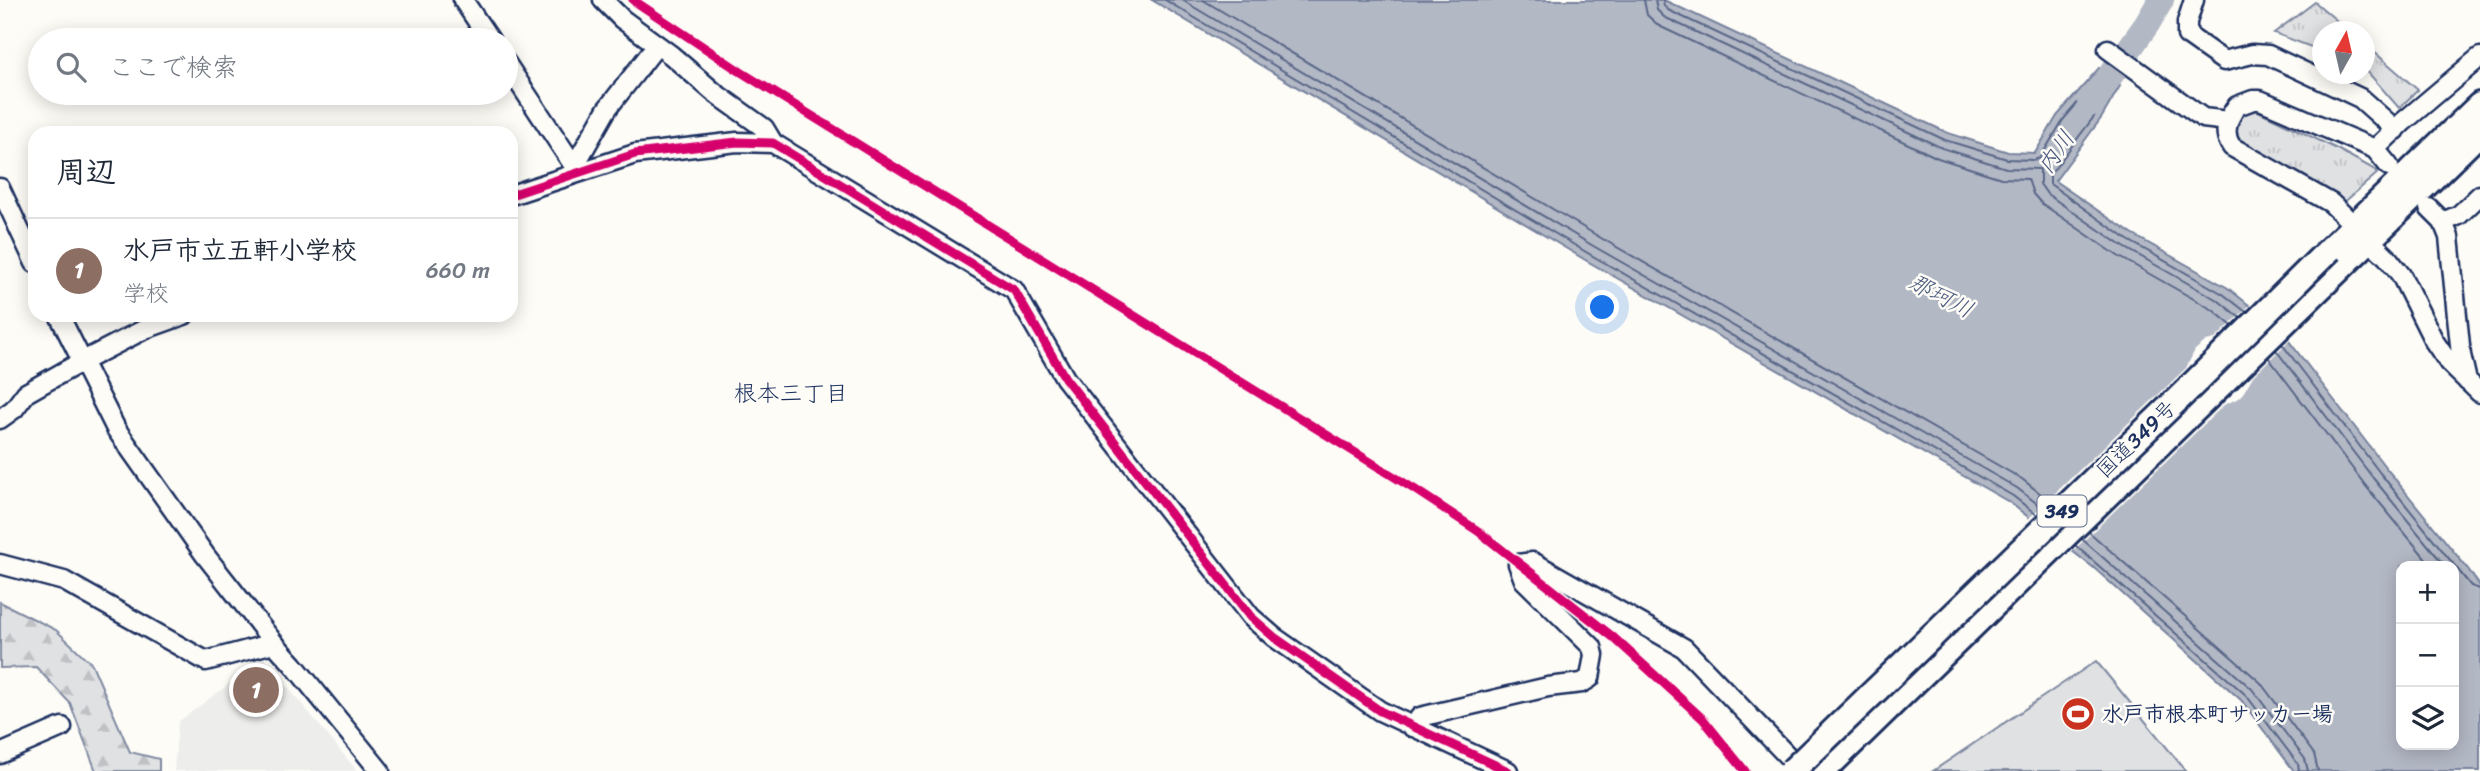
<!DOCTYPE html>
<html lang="ja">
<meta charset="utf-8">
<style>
body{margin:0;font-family:Sriracha,"Klee One",sans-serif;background:#f6f6f7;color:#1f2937}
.controls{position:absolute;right:21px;bottom:21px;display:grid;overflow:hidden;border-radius:14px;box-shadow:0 4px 18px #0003}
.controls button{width:63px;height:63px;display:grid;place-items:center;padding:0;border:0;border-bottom:2px solid #e0e1e3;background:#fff;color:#1f2937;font:35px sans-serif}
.compass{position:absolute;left:2312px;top:21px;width:63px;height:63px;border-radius:50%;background:#fff;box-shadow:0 4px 18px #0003;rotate:8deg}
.you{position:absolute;left:1603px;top:308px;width:24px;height:24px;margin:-18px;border:5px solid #fff;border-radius:50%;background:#1a73e8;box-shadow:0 0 0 10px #1a73e833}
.badge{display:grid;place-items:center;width:46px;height:46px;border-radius:50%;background:#c8321e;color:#fff;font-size:23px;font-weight:700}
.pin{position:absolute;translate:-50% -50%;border:4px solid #fff;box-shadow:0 2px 7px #0006}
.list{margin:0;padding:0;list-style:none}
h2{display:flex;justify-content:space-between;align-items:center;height:91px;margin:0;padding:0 28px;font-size:30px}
h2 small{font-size:23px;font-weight:400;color:#747a83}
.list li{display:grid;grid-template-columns:46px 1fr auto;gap:21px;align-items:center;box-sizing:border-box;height:105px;padding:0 28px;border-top:2px solid #e0e1e3}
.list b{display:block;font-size:26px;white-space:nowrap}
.list p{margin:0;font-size:23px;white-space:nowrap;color:#747a83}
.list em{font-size:23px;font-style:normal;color:#747a83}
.icon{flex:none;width:38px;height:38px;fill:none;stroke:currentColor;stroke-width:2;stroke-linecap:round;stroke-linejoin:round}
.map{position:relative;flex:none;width:2480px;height:771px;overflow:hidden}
.search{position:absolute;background:#fff;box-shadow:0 4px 18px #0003;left:28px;top:28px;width:490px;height:77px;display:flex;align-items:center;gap:18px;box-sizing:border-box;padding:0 24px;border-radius:38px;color:#747a83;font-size:26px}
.panel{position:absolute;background:#fff;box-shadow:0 4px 18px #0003;left:28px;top:126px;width:490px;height:196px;border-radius:21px}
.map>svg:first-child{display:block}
.built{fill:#edeeec}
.grass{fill:url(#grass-tufts);stroke:#7e88a0;stroke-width:2}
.forest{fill:url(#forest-firs);stroke:#7e88a0;stroke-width:2}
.park{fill:#e0e1e3;stroke:#7e88a0;stroke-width:2}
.water{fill:#b3b8c5;stroke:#76819c;stroke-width:2;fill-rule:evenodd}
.pier{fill:#fdfcf7}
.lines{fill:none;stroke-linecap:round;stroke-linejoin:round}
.shore{stroke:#586687;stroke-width:2}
.river{stroke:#b3b8c5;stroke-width:26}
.minor-casing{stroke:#1b2f5e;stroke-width:23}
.highway-casing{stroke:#1b2f5e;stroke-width:30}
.minor{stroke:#fdfcf7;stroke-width:18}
.highway{stroke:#fdfcf7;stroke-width:24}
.highway-bridge-casing{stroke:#1b2f5e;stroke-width:30;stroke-linecap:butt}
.highway-bridge{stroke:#fdfcf7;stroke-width:24}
.cycleway-casing{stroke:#fdfcf7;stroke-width:13}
.cycleway{stroke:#d6006c;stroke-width:9}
.labels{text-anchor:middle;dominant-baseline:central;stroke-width:5;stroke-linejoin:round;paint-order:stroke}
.shield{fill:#fdfcf7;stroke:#5f6c8c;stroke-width:2}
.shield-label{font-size:19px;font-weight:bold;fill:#1b2f5e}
.street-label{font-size:21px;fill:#1b2f5e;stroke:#fdfcf7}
.poi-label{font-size:21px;font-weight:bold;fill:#1b2f5e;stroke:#fdfcf7;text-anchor:start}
.water-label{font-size:23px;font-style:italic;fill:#49587d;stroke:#fdfcf7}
.neighbourhood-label{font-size:23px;fill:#1b2f5e;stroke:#fdfcf7}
</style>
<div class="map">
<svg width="2480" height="771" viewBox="0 0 2480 771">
<defs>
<pattern id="grass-tufts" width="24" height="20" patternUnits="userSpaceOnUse" patternTransform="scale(1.75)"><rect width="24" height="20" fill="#e0e1e3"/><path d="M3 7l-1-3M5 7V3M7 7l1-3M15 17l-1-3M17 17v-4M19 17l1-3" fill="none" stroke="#c0c1c5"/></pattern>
<pattern id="forest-firs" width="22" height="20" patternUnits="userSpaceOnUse" patternTransform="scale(1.75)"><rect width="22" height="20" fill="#e0e1e3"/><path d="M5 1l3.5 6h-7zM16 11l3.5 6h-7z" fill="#c0c1c5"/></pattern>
</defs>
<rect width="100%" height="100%" fill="#fdfcf7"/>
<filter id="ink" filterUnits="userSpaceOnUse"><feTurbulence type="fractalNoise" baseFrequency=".0143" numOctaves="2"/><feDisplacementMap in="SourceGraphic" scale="14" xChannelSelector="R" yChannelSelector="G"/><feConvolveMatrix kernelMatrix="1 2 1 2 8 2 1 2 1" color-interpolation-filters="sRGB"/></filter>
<g filter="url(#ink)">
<!-- built -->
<path class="built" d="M264,658L357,771H174L178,722Z"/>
<!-- grass -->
<path class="grass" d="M2315,2L2349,31L2322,32V51L2274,33Z
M2365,44L2418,90L2399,108L2365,69Z
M2254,109L2337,149L2379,172L2342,204L2244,150L2235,137L2236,124L2241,111Z"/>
<!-- forest -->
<path class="forest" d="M0,602L56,630L92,664L130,752L159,759V771H96L70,703L36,667L0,668Z"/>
<!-- park -->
<path class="park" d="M2096,661L2186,771H1933Z"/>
<!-- water -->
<path class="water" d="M1152,0H1664L1948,133L2008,152L2035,153L2057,116L2099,68L2120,86L2102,117L2055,181L2132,234L2228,288L2282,332L2386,468L2468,569L2480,586V771H2294L2241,700L2094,568L2009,502L1587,261ZM2401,566H2454V745H2401Z"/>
<!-- pier -->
<path class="pier" d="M2252,303L2284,329L2291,339L2253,376L2241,397L2224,405L2070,554L2027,520L2186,368L2195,350L2206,341L2215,339Z"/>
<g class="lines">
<!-- shore -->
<path class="shore" d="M1165,0L1591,255L2013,496L2037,515
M1182,0L1595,247L2017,488L2044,509
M1203,0L1601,238L2022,479L2051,502
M1644,0L1647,15L1659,26L1938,158L2001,178L2028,179L2033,194L2041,203L2118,256L2213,310L2232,326
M1655,0L1657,10L1664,17L1942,148L2006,168L2040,169V184L2047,194L2124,247L2219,301L2240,318
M1663,0L1664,6L1668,10L1945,140L2007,159L2034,160L2040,158L2063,120L2097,80L2102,79L2110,86V90L2096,114L2050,175V184L2128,240L2223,294L2246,312
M2282,344L2380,473L2471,586L2480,589
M2276,350L2373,478L2445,566
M2268,357L2365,485L2432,566
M2089,532L2260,682L2314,754L2318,771
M2082,539L2252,689L2305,759L2308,771
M2075,545L2246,695L2298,764L2299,771"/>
<!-- river -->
<path class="river" d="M2090,104L2147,24L2161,0"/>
<!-- minor casing -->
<g class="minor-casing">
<path id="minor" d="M463,0L490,40
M603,0L622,19L671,55L715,93L764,128L773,143
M2194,0L2187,22V35L2224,61L2252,54L2268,55L2360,98L2396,130
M2108,49L2203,118L2228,121
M506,63L578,172
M2375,149L2403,122L2480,57
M575,165L607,109L657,45
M2389,166L2375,149L2260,100H2253L2237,106C2227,119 2222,134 2232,147L2331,203L2387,257L2401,275L2434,341L2449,363L2480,393
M0,188L35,263
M511,195L635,154L737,142L773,143L1014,290L1065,378L1251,617L1274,637L1380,711L1508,771
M2429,208L2443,222L2449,237L2461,355L2467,381
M2443,222L2459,215L2480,195
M59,315L116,429L205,555L274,643L293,664L380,771
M0,419L14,409L26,393L81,362L145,329L184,315
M0,564L64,581L206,661L274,643
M1412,727L1420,717L1548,687L1582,683L1590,678L1594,655L1592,647L1524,580L1518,564L1533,562L1684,648L1802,771
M0,754L62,727"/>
</g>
<!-- highway casing -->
<g class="highway-casing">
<path id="highway" d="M2330,249L2480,105
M1823,771L2480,132"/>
</g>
<!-- minor -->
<use href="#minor" class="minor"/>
<!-- highway -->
<use href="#highway" class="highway"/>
<!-- highway-bridge casing -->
<g class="highway-bridge-casing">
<path id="highway-bridge" d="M1792,771L2180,397L2330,249"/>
</g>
<!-- highway-bridge -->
<use href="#highway-bridge" class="highway-bridge"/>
<!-- cycleway casing -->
<g class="cycleway-casing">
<path id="cycleway" d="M633,0L741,72L1414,489L1478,531L1613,637L1703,719L1745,771
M511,195L635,154L737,142L773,143L1014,290L1065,378L1251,617L1274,637L1380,711L1508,771"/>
</g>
<!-- cycleway -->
<use href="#cycleway" class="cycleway"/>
</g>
</g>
<!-- icons -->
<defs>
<g id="stadium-disc" transform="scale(1.75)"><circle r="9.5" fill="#c8321e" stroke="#fdfcf7"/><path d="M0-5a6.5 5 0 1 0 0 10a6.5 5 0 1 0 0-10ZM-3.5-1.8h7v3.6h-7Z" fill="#fff"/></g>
</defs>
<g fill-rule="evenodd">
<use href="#stadium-disc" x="2078" y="714"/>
</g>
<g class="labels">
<!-- shield labels -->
<rect class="shield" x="2037.5" y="495.5" width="49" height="31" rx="5"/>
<g class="shield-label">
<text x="2062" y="511">349</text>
</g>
<!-- street labels -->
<g class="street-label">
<text transform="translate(2136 439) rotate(-44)">国道349号</text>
</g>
<!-- poi labels -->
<g class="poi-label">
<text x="2102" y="714">水戸市根本町サッカー場</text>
</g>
<!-- water labels -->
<g class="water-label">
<text transform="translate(2056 152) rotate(-55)">内川</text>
<text transform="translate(1941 296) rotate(27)">那珂川</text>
</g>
<!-- neighbourhood labels -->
<g class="neighbourhood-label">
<text x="791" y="393">根本三丁目</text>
</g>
</g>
</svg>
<div class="controls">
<button>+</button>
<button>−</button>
<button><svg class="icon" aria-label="layers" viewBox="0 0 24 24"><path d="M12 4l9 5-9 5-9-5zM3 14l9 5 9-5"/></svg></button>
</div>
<svg class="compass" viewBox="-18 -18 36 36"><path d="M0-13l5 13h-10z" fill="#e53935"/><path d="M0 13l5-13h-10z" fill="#747a83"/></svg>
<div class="you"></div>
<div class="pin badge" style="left:256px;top:690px;background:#8d6e63">1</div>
<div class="search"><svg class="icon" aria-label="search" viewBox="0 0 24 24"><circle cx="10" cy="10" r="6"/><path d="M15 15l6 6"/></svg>ここで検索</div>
<section class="panel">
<h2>周辺<small></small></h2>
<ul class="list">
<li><span class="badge" style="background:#8d6e63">1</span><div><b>水戸市立五軒小学校</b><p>学校</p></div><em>660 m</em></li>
</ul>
</section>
</div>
